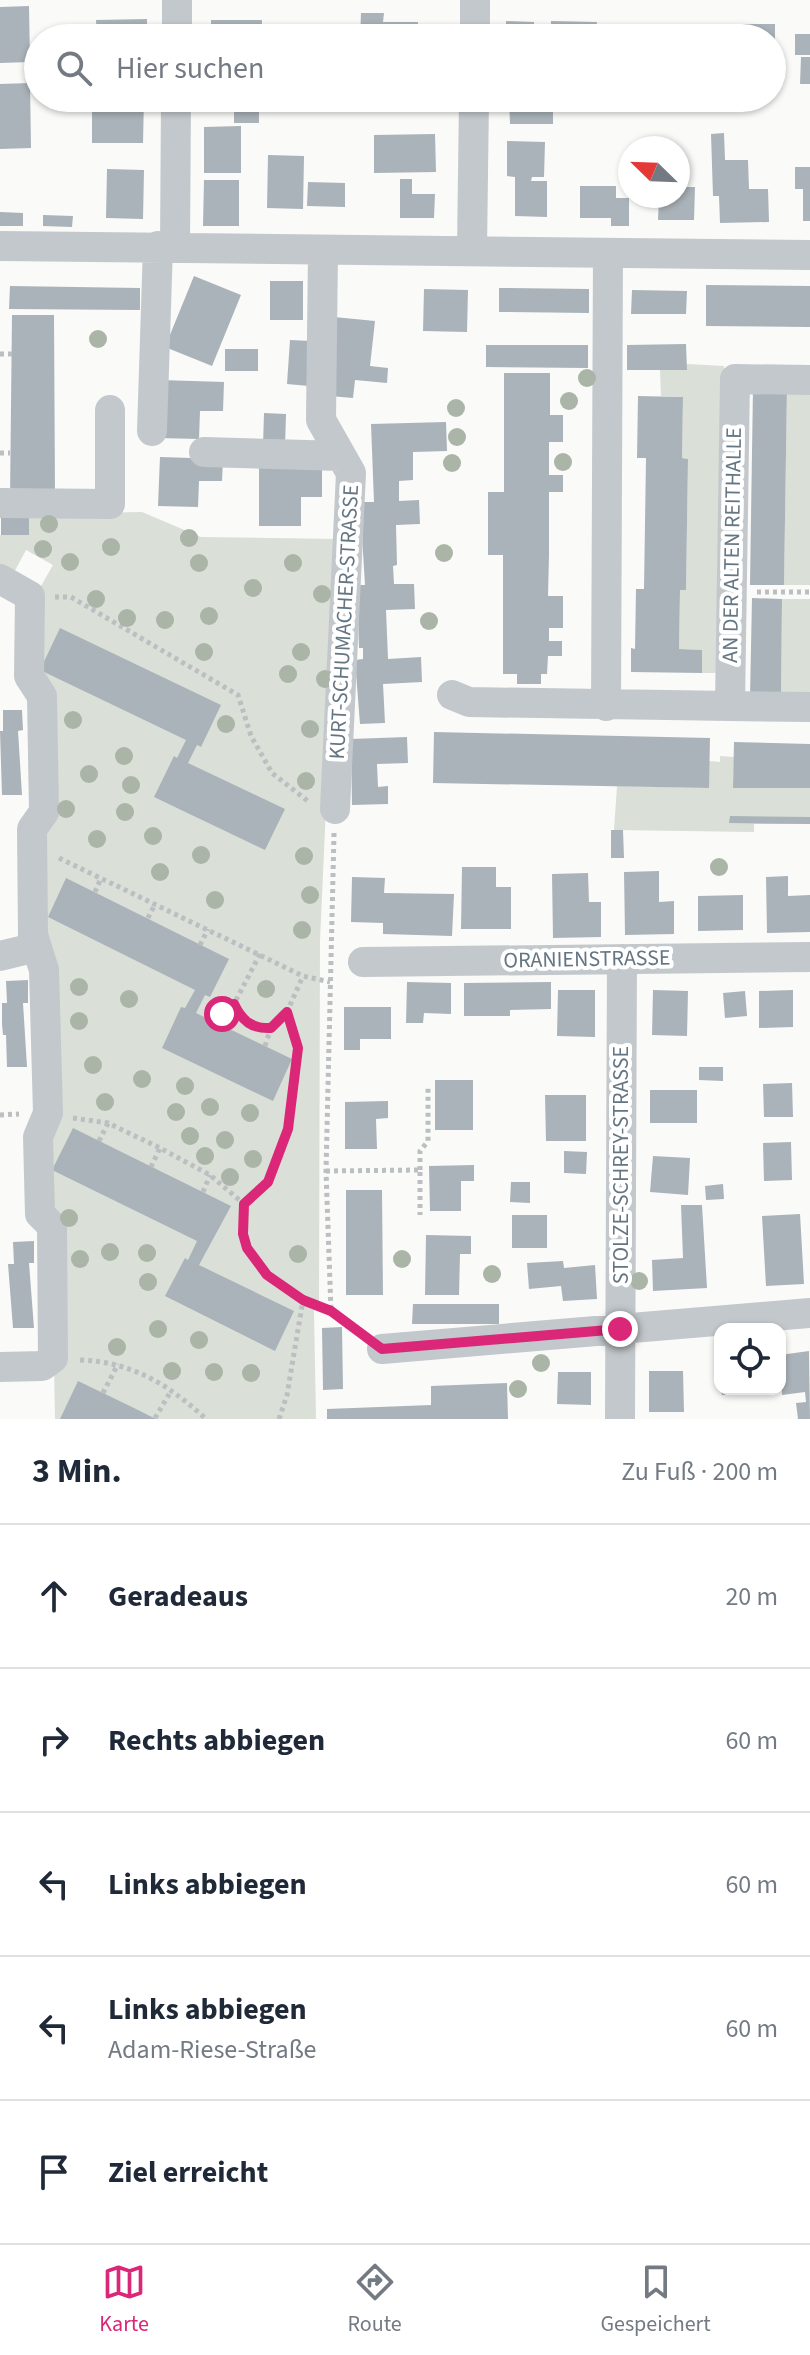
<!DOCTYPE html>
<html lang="de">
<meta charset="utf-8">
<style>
body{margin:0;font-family:"Source Sans 3",sans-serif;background:#f6f6f7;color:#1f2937}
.controls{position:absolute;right:24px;bottom:24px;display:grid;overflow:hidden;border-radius:16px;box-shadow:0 2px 6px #0004}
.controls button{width:72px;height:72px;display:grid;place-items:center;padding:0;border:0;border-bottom:2px solid #e0e1e3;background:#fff;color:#1f2937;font:40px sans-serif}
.compass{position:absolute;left:618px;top:136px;width:72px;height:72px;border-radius:50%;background:#fff;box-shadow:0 2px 6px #0004;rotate:293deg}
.stop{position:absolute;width:24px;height:24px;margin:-18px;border:6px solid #db2777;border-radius:50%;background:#fff}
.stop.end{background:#db2777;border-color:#fff;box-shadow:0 2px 8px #0008}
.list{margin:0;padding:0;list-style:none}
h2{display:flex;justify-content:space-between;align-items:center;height:104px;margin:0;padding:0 32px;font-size:34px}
h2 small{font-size:26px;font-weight:400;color:#747a83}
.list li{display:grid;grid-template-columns:52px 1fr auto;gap:24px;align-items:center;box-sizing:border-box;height:144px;padding:0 32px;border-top:2px solid #e0e1e3}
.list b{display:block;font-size:30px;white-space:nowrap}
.list p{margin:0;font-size:26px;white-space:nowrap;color:#747a83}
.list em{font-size:26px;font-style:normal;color:#747a83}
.icon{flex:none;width:44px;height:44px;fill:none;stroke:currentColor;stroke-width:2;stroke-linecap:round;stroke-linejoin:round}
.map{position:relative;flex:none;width:810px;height:1419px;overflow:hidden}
.search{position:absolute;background:#fff;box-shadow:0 2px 6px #0004;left:24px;right:24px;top:24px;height:88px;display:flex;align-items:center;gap:20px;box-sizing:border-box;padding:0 28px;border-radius:44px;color:#747a83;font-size:30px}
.sheet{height:824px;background:#fff}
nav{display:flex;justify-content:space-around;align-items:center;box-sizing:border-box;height:112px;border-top:2px solid #e0e1e3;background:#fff;font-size:22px;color:#747a83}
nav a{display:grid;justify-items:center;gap:4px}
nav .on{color:#db2777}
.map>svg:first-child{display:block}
.green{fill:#dadfd7}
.building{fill:#aab3b9}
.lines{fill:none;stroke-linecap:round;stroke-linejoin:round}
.path{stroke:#bbbfc2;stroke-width:5;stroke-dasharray:4 4;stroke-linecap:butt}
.minor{stroke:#c3c8cc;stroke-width:30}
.tree{fill:#aab4a7}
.route{stroke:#db2777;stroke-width:10}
.labels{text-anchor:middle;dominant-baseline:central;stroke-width:8;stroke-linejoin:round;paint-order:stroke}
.street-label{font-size:22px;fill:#657683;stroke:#fff}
</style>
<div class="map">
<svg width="810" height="1419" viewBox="0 0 810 1419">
<rect width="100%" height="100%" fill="#fafaf8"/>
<!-- green -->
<path class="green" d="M687,364L724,366L722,673H702V650L679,649L680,590L686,589L688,459L682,458L683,397L661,396L660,370Z
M787,388H810V585H784Z
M142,512L201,537L338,539L320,941L319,1303L314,1311L316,1419H55L47,956L37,675V593L53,565L26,550L11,578L0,571V535H29V514Z
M782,599H810V698L781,697Z
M720,756L734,757L733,787L810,788V824H754V832L614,830L617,786L708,788L709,761L720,762Z"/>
<!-- building -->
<path class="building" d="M29,6L30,62L0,63V7Z
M361,13H384L383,22H418V38H360Z
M147,19V38H97L96,20Z
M211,20H262V38H211Z
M506,21L534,22V38H506Z
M551,21L597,22L596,38H551Z
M711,24H775V59H772V38H711Z
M615,26H645V38H615Z
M795,34H810V55H795Z
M801,57H810V84H800Z
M30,83L31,148L0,149V84Z
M92,98H144L143,143H92Z
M207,98H243V108L207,107Z
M399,98H436V112H399Z
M509,98H553V124H510Z
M234,110H259V123H234Z
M241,126V173H204V127Z
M724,133L725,160H748L749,189H768L769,222L720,223L719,196H713L711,134Z
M435,134L436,172L374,173V135Z
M507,141L545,142L544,177H532L531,181H547V217L515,216V177L507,176Z
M268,155L304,156L303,209L267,208Z
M795,167H810V221H803V189H795Z
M107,169L144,170L143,219L106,218Z
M400,179H412V194H435L434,218H400Z
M204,180H239V226H203Z
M308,182L345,183V207L307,206Z
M580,186H616V198H629V226H611V218H580Z
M678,187H695L694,220H658L659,196H678Z
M0,212L23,213V226H0Z
M43,215L73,216L72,227L43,226Z
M194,276L241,295L212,366L165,347Z
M270,281H303V320H270Z
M706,285L810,286V327L706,326Z
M10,286L140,288V310L9,309Z
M499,288L589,289V313L499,312Z
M424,289L468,290L467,332L423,331Z
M632,290L687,291L686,314H631Z
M12,315H54L55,497L10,498Z
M334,317L375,321L370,366L388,368L387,383L355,380L353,398L330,396Z
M290,340L312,341L309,386L287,384Z
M686,344L687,370H627V345Z
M486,345H588V368L486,367Z
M225,349H258V371H225Z
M504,373H550V415H563V442H549V475H563V492H549V555L548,596H563V628H549V641H562V656H548L547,674H541V684H517V674H503V555H488V492H504Z
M160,380L224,382L223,411H200L199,439L158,438Z
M753,387L787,388L784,585H750Z
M638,396L683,397L682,458L688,459L686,590H680L679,649L702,650V673L631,672V648L635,649L636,589H644L646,458H637Z
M264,413L286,414L285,447L263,446Z
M446,422L447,451L413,452V480L399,481V501L419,500L420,524L396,525L397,565L393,566L394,584H414L415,609L386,610L388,659L421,657L422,682L383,684L385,723L360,724L355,660L363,659V648H359L357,585H365L360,502H374L371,424Z
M160,457L223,459L222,481H199L198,507L158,506Z
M259,463H322V497H301V526H259Z
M1,514H29V535H1Z
M752,598L782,599L781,697H750Z
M60,628L221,705L201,747L197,745L188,763L285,809L265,850L154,797L174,756L177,758L186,740L40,670Z
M3,710H22L23,730L18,731L22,795H2L0,731H3Z
M434,732L710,738L709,788L433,783Z
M407,737L408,763L377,764L378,787L388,786V804L352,805L351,739Z
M734,742L810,744V788H733Z
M730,816L810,817V824L729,823Z
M611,830H623L624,858H611Z
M462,867H496V887H511V929H461Z
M659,871V902L674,901V934L625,935L624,872Z
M588,873L589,902H601V937L553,938L552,874Z
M788,876V896L810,895V932L767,933L766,877Z
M352,877L385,878L384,893L454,894L452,936L383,934V923L351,922Z
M66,878L229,959L210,997L205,995L196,1013L292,1059L273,1101L162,1048L181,1007L185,1008L195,990L48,917Z
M743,895V930L698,931V896Z
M28,980V1003H23L27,1067H7L6,1035H3L2,1024V1003H7L6,981Z
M407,982L451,983V1014L424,1013L423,1023H406Z
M551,982V1009L510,1010V1016H464V983Z
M558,990H595V1037L557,1036Z
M653,990L688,991L687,1036L652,1035Z
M793,990V1027L759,1028V991Z
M745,991L747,1016L725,1018L723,993Z
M344,1007H391V1039H360V1050H344Z
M699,1067H723V1081L699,1080Z
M435,1080H473V1130H435Z
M792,1083L793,1117H764L763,1084Z
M650,1090H697V1123H650Z
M545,1095H586V1141H546Z
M388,1101V1118L376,1119L377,1149H345V1102Z
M73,1128L231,1206L199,1265L294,1311L275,1351L165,1296L185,1258L188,1260L197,1241L52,1170Z
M791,1142L792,1180L764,1181L763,1143Z
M564,1151L587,1152L586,1174L564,1173Z
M653,1156L690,1158L688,1195L650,1192Z
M474,1165V1181H461V1211H430L429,1166Z
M511,1182H530V1203L510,1202Z
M723,1184L724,1199L706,1200L705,1186Z
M346,1190H382L383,1295H346Z
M681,1205H702L707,1288L653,1291L652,1260L683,1258Z
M800,1214L804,1284L766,1286L762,1216Z
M512,1215H547V1248H512Z
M426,1235L471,1236V1254H460L459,1295H425Z
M34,1241V1263H29L34,1328H13L8,1264H14L13,1242Z
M563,1261L564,1268L595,1265L597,1299L563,1301L561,1286L529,1289L527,1263Z
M413,1304H499V1324H412Z
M342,1327L343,1389L323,1390L322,1328Z
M809,1351L810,1419H798L796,1403L806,1402L805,1392L782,1395L780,1355Z
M649,1371H683L684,1412H649Z
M558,1372H591V1405L557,1404Z
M78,1381L132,1407L156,1419H60Z
M507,1383L508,1419H327V1409L431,1405V1386Z
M721,1389H752V1392L722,1395Z"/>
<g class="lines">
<!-- path -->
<path class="path" d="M0,354H13
M0,453H10
M757,592H810
M55,597H71L238,695L251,736L272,773L309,802
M334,833L326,1171L331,1311L362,1334
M59,858L303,976L330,982
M95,892L101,878
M148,918L155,904
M200,945L208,929
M260,954L234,1004C242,1021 252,1029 271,1028L287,1012
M216,1023L234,1004
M265,1046L271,1028
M0,1115L19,1114
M73,1118L108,1123L160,1148L210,1175L244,1204C243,1214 242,1225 243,1235C251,1275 297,1300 331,1311
M99,1141L108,1123
M151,1167L160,1148
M420,1170V1151L428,1141V1085
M326,1171L420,1170V1215
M203,1192L210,1175
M244,1204L268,1182L288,1129L296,1085L298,1048L287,1012L303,976
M80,1360C132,1362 168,1384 206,1419
M103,1393L118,1364
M155,1418L171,1391
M279,1419L287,1395L303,1300"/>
<!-- minor -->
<path class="minor" d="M177,38V0
M475,38V0
M0,246L810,255
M175,246L176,98
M472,250L474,98
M323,251L321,420L351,473L335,809
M810,380L735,379L730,706L810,707
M152,431L158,246
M204,452L341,456
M0,503L110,504V410
M0,579L30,596L29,676L42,696L44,812L32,829L33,935L44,970L48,1113L38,1137L40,1214L52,1226L53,1358L42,1366L0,1367
M452,695L469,702L730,706
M606,706L608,254
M0,956L37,947
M363,962L810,957
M382,1349L810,1313
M620,1419L622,959"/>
</g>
<!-- trees -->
<g class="tree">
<circle cx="98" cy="339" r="9"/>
<circle cx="587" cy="378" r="9"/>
<circle cx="569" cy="401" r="9"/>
<circle cx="456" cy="408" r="9"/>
<circle cx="457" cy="437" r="9"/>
<circle cx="563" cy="462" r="9"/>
<circle cx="452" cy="463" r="9"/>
<circle cx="49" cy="524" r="9"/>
<circle cx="189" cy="538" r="9"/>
<circle cx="111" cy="547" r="9"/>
<circle cx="43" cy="549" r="9"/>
<circle cx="444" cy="553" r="9"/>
<circle cx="70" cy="562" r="9"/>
<circle cx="199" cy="563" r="9"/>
<circle cx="293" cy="563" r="9"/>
<circle cx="253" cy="588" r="9"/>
<circle cx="322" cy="594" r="9"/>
<circle cx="96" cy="599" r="9"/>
<circle cx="209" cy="616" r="9"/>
<circle cx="127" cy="618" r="9"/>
<circle cx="165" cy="620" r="9"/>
<circle cx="429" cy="621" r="9"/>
<circle cx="204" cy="652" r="9"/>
<circle cx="301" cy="652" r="9"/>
<circle cx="288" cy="674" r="9"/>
<circle cx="325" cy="679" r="9"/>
<circle cx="73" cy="720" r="9"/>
<circle cx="226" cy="724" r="9"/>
<circle cx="310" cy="729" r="9"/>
<circle cx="124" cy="756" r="9"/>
<circle cx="89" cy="774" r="9"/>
<circle cx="306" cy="781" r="9"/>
<circle cx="131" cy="785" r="9"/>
<circle cx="66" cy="809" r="9"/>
<circle cx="125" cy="812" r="9"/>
<circle cx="153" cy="836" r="9"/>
<circle cx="97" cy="839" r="9"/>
<circle cx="201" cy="855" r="9"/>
<circle cx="304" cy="856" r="9"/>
<circle cx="719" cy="867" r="9"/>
<circle cx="160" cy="872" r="9"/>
<circle cx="310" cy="895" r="9"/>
<circle cx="215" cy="900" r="9"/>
<circle cx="302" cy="930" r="9"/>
<circle cx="79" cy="987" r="9"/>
<circle cx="266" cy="989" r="9"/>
<circle cx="129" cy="999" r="9"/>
<circle cx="79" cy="1021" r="9"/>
<circle cx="93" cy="1065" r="9"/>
<circle cx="142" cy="1079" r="9"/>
<circle cx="185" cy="1086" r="9"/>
<circle cx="105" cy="1102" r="9"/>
<circle cx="210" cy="1107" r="9"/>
<circle cx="176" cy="1112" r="9"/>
<circle cx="250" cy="1113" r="9"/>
<circle cx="190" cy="1136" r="9"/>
<circle cx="225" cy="1140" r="9"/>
<circle cx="205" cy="1156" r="9"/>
<circle cx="253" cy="1159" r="9"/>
<circle cx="230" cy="1177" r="9"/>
<circle cx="69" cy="1218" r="9"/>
<circle cx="110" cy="1252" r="9"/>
<circle cx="147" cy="1253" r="9"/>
<circle cx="298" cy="1254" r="9"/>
<circle cx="80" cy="1259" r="9"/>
<circle cx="402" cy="1259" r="9"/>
<circle cx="492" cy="1274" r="9"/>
<circle cx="639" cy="1281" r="9"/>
<circle cx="148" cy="1282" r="9"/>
<circle cx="158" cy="1329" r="9"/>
<circle cx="199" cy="1340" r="9"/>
<circle cx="117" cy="1347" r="9"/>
<circle cx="541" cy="1363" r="9"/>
<circle cx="172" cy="1371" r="9"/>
<circle cx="214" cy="1372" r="9"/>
<circle cx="251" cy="1373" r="9"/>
<circle cx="518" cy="1389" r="9"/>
</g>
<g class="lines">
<!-- route -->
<path class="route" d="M222,1014L234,1004C242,1021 252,1029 271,1028L287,1012L298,1048L288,1129L268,1182L244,1204L243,1234L247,1248L267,1275L303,1300L331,1311L382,1349L620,1329"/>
</g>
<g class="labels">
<!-- street labels -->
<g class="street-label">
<text transform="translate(732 545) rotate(-89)">AN DER ALTEN REITHALLE</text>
<text transform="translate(344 622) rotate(-87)">KURT-SCHUMACHER-STRASSE</text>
<text transform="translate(587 959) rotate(-1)">ORANIENSTRASSE</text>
<text transform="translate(621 1165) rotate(-90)">STOLZE-SCHREY-STRASSE</text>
</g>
</g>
</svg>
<div class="controls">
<button><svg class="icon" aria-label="locate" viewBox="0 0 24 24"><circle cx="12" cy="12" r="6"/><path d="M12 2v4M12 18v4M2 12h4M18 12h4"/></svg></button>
</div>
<svg class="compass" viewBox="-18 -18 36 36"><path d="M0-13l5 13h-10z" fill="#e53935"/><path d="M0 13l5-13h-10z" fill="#747a83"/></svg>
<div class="stop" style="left:222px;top:1014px"></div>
<div class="stop end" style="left:620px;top:1329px"></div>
<div class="search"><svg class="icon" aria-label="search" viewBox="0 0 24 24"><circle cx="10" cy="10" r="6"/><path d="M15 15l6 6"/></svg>Hier suchen</div>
</div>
<section class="sheet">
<h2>3 Min.<small>Zu Fuß · 200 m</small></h2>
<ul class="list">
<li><svg class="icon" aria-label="ahead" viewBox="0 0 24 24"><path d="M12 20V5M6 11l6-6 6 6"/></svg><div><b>Geradeaus</b></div><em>20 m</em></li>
<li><svg class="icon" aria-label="right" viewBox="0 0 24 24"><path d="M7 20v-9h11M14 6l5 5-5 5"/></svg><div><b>Rechts abbiegen</b></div><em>60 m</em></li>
<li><svg class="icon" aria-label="left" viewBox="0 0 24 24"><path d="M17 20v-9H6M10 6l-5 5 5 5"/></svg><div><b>Links abbiegen</b></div><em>60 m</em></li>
<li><svg class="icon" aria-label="left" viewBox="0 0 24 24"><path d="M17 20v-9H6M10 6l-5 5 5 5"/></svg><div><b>Links abbiegen</b><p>Adam-Riese-Straße</p></div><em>60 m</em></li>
<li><svg class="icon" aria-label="arrive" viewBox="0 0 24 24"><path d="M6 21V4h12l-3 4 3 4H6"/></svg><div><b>Ziel erreicht</b></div></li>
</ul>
</section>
<nav>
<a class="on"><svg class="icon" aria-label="map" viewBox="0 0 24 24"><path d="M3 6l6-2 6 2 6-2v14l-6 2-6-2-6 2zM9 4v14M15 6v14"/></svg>Karte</a>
<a><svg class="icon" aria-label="directions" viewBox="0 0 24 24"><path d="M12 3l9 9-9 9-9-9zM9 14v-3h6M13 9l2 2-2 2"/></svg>Route</a>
<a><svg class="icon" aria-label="saved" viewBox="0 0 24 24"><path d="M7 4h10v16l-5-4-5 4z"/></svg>Gespeichert</a>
</nav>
